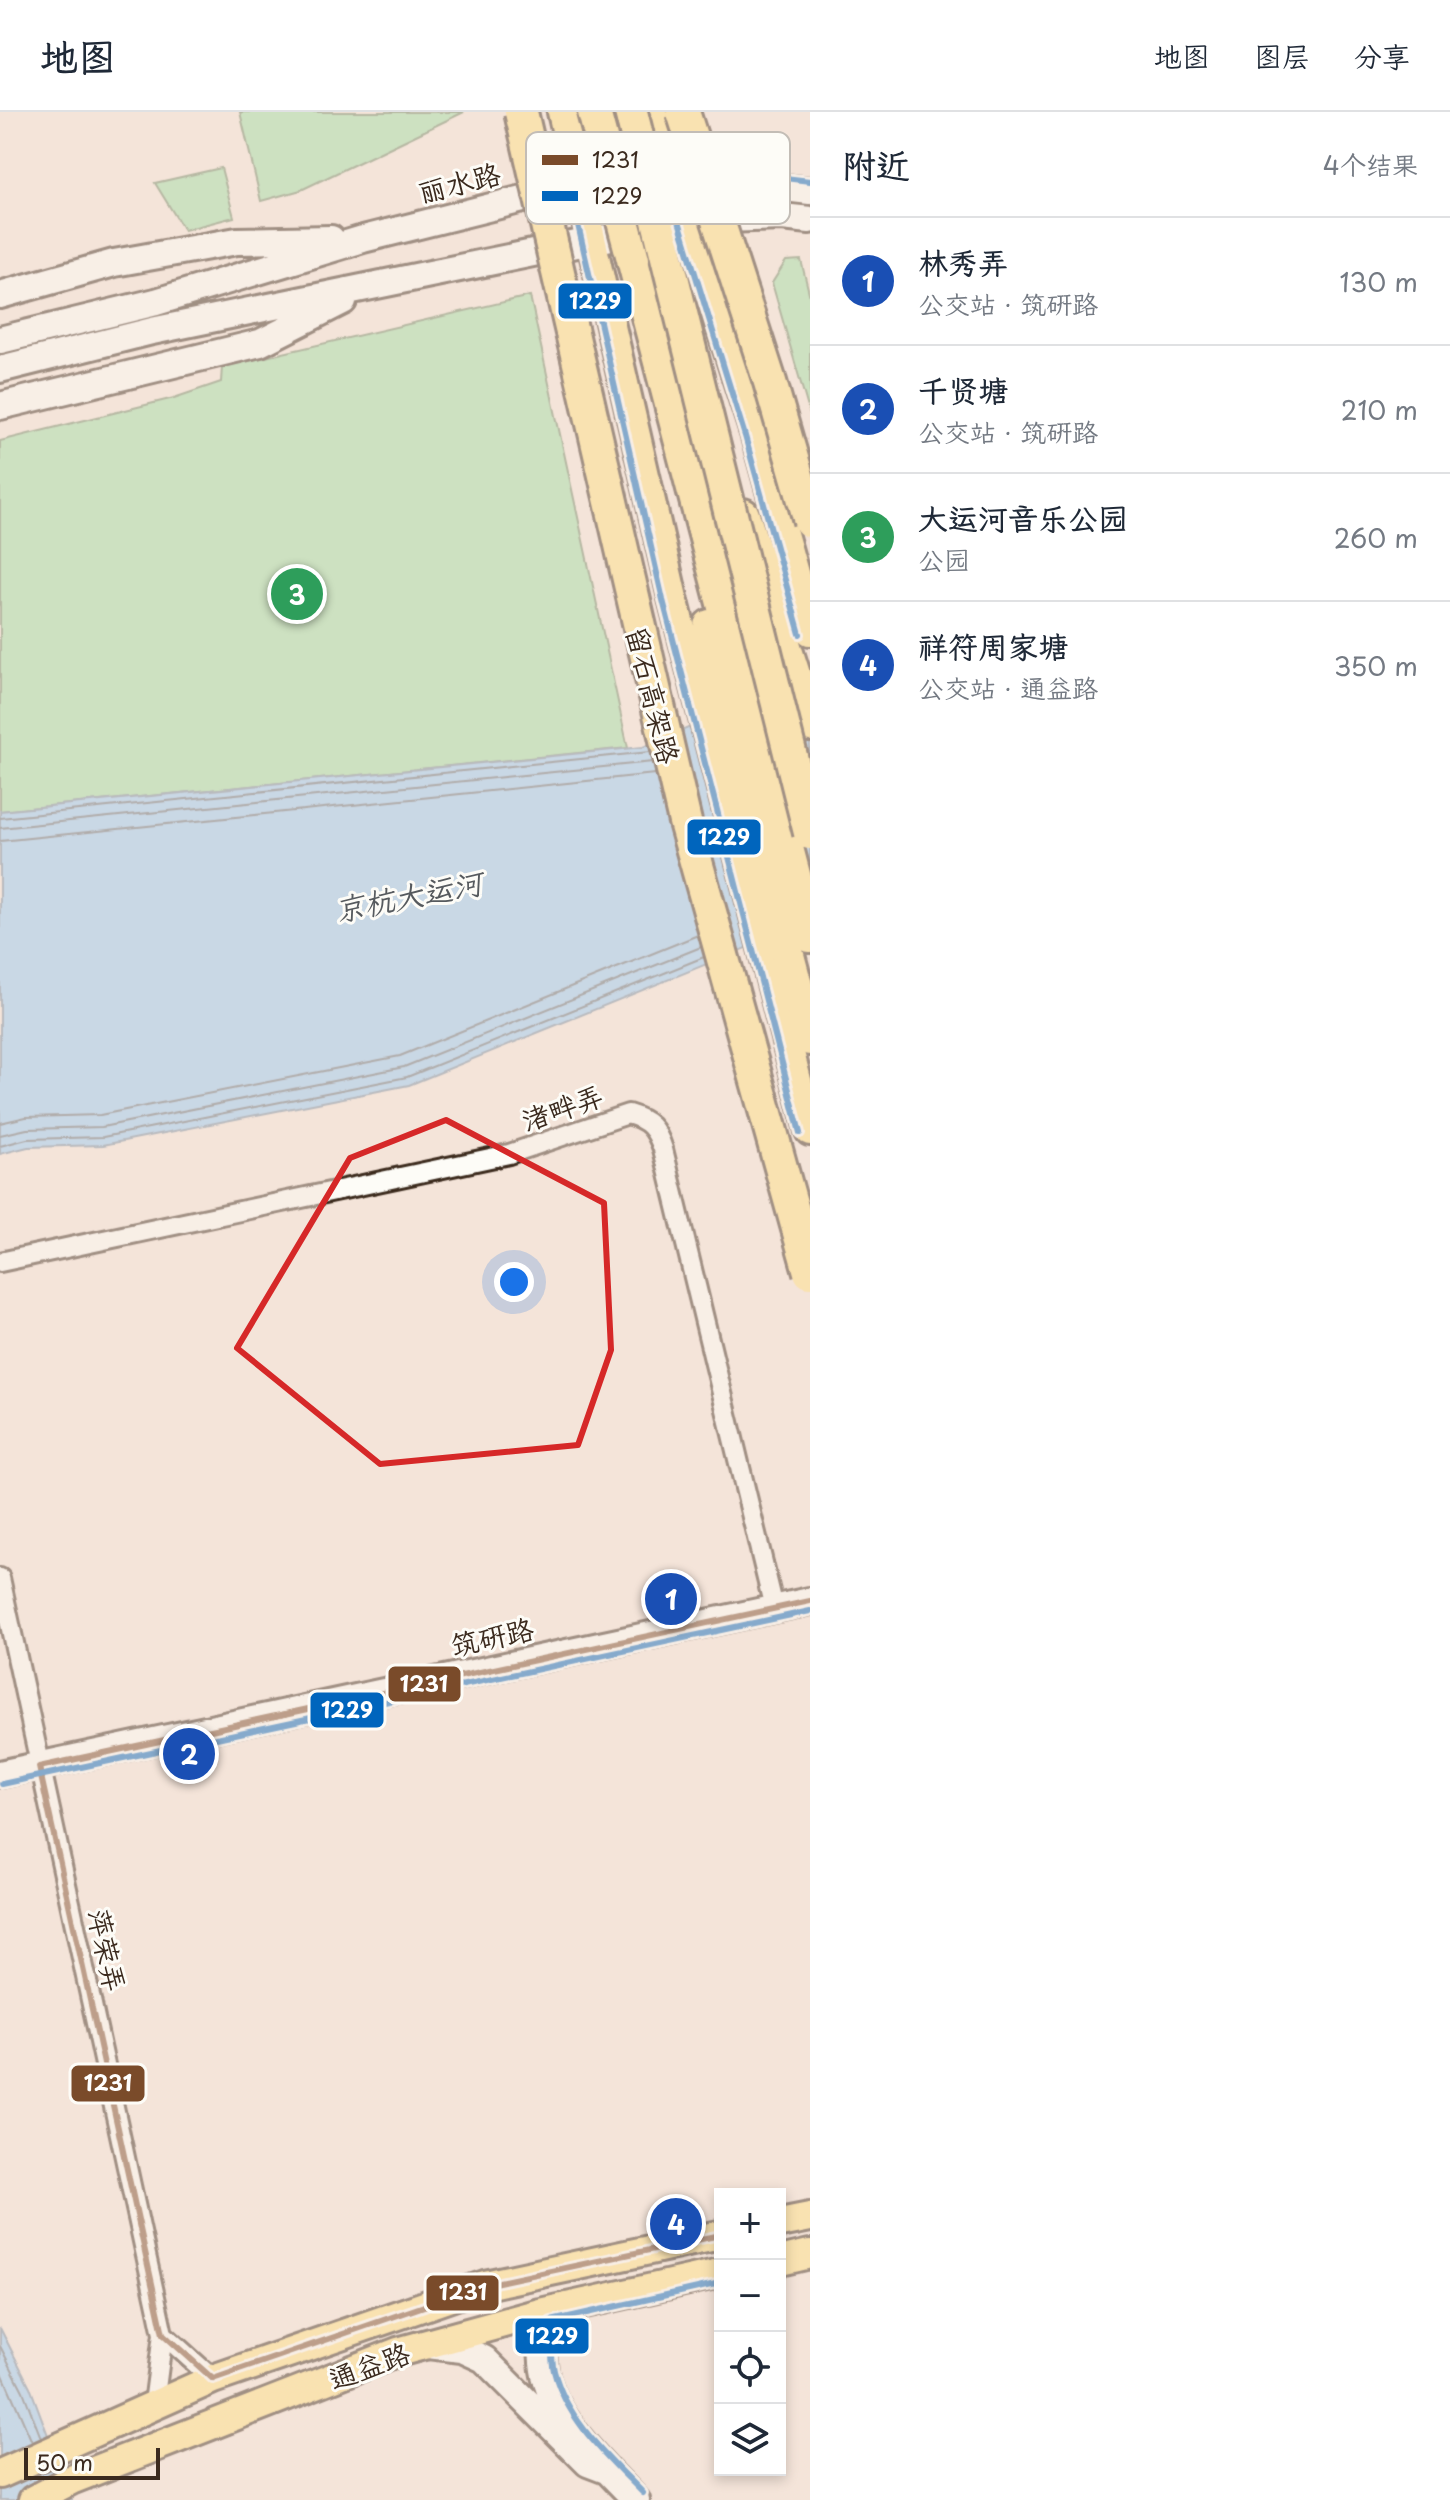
<!DOCTYPE html>
<html lang="zh">
<meta charset="utf-8">
<style>
body{margin:0;font-family:"Playpen Sans","LXGW WenKai TC",sans-serif;background:#f2f2f3;color:#1f2937}
.controls{position:absolute;right:24px;bottom:24px;display:grid;overflow:hidden;border-radius:0px;box-shadow:0 4px 12px #0003}
.controls button{width:72px;height:72px;display:grid;place-items:center;padding:0;border:0;border-bottom:2px solid #e0e1e3;background:#fff;color:#1f2937;font:40px sans-serif}
.scale{position:absolute;left:24px;bottom:20px;width:136px;box-sizing:border-box;padding-left:8px;border:4px solid #3b2a1e;border-top:0;font-size:22px;line-height:28px;white-space:nowrap;color:#3b2a1e;-webkit-text-stroke:6px #fdfcf7;paint-order:stroke}
.you{position:absolute;left:514px;top:1170px;width:28px;height:28px;margin:-20px;border:6px solid #fff;border-radius:50%;background:#1a73e8;box-shadow:0 0 0 12px #1a73e833}
.badge{display:grid;place-items:center;width:52px;height:52px;border-radius:50%;background:#111827;color:#fff;font-size:26px;font-weight:700}
.pin{position:absolute;translate:-50% -50%;border:4px solid #fff;box-shadow:0 2px 8px #0006}
.list{margin:0;padding:0;list-style:none}
h2{display:flex;justify-content:space-between;align-items:center;height:104px;margin:0;padding:0 32px;font-size:34px}
h2 small{font-size:26px;font-weight:400;color:#747a83}
.list li{display:grid;grid-template-columns:52px 1fr auto;gap:24px;align-items:center;box-sizing:border-box;height:128px;padding:0 32px;border-top:2px solid #e0e1e3}
.list b{display:block;font-size:30px;white-space:nowrap}
.list p{margin:0;font-size:26px;white-space:nowrap;color:#747a83}
.list em{font-size:26px;font-style:normal;color:#747a83}
.icon{flex:none;width:44px;height:44px;fill:none;stroke:currentColor;stroke-width:2;stroke-linecap:round;stroke-linejoin:round}
.map{position:relative;flex:none;width:810px;height:2388px;overflow:hidden}
header{display:flex;align-items:center;gap:48px;box-sizing:border-box;height:112px;padding:0 40px;background:#fff;border-bottom:2px solid #e0e1e3}
header strong{font-size:38px}
nav{display:flex;gap:44px;margin-inline-start:auto;font-size:28px}
main{display:flex}
aside{flex:1;background:#fff}
.map>svg:first-child{display:block}
.green{fill:#9edda5;stroke:#6c8462;stroke-width:2}
.water{fill:#96c9f3;stroke:#72899e;stroke-width:2}
.lines{fill:none;stroke-linecap:round;stroke-linejoin:round}
.shore{stroke:#5f6a73;stroke-width:2}
.street-casing{stroke:#3b2a1e;stroke-width:24}
.secondary-casing{stroke:#3b2a1e;stroke-width:32}
.primary-casing{stroke:#3b2a1e;stroke-width:34}
.highway-casing{stroke:#3b2a1e;stroke-width:38}
.street{stroke:#fdfcf7;stroke-width:18}
.secondary{stroke:#fdfcf7;stroke-width:26}
.primary{stroke:#ffdf80;stroke-width:28}
.highway{stroke:#ffdf80;stroke-width:32}
.highway-bridge-casing{stroke:#3b2a1e;stroke-width:38;stroke-linecap:butt}
.highway-bridge{stroke:#ffdf80;stroke-width:32}
.bus-1-casing{stroke:#fdfcf7;stroke-width:12}
.bus-2-casing{stroke:#fdfcf7;stroke-width:12}
.bus-1{stroke:#7a4b2a;stroke-width:6}
.bus-2{stroke:#0065bd;stroke-width:6}
.marked{fill:none;stroke:#d62828;stroke-width:6;stroke-linejoin:round}
.labels{text-anchor:middle;dominant-baseline:central;stroke-width:6;stroke-linejoin:round;paint-order:stroke}
.street-label{font-size:28px;fill:#3b2a1e;stroke:#fdfcf7}
.water-label{font-size:30px;font-style:italic;fill:#565a5e;stroke:#fdfcf7}
.key{fill:#fdfcf7;stroke:#c3bdb6;stroke-width:2}
.key-label{font-size:22px;fill:#3b2a1e}
.line-badge{stroke:#fdfcf7;stroke-width:3}
.badge-label{font-size:22px;text-anchor:middle;font-weight:bold;fill:#fff}
</style>
<header>
<strong>地图</strong>
<nav><a>地图</a><a>图层</a><a>分享</a></nav>
</header>
<main>
<div class="map">
<svg width="810" height="2388" viewBox="0 0 810 2388">
<rect width="100%" height="100%" fill="#f4e4d9"/>
<filter id="ink" filterUnits="userSpaceOnUse"><feTurbulence type="fractalNoise" baseFrequency=".0125" numOctaves="2"/><feDisplacementMap in="SourceGraphic" scale="16" xChannelSelector="R" yChannelSelector="G"/><feConvolveMatrix kernelMatrix="1 2 1 2 8 2 1 2 1" color-interpolation-filters="sRGB"/></filter>
<g filter="url(#ink)">
<!-- green -->
<path class="green" d="M240,0H464L301,78L261,89Z
M221,56L234,105L184,118L155,71Z
M801,148L810,185V303L772,171L786,149Z
M530,184L628,636L0,699V329L174,286L221,270L222,255Z"/>
<!-- water -->
<path class="water" d="M810,565V810L409,973L103,1033L28,1035L0,1042V699L643,635Z
M0,2216L30,2275L72,2388H0Z"/>
<g class="lines">
<!-- shore -->
<path class="shore" d="M0,706L650,640
M0,716L653,650
M0,729L655,662
M0,1011L26,1005L100,1003L400,944L698,823
M0,1023L27,1017L102,1015L404,955L701,835
M0,1034L27,1027L103,1025L407,965L704,845
M0,2234L23,2279L41,2326
M0,2256L32,2330"/>
<!-- street casing -->
<g class="street-casing">
<path id="street" d="M0,1150L509,1042L628,1002C649,1008 656,1016 663,1037L774,1496
M0,1466L163,2222L154,2292
M163,2222L213,2267"/>
</g>
<!-- secondary casing -->
<g class="secondary-casing">
<path id="secondary" d="M700,108L782,105L810,108
M0,183L114,151L237,129L331,127
M0,228L156,190L363,127L579,73L680,80L776,75L810,79
M0,257L152,219L645,118
M0,294L260,231L343,189
M0,1662L810,1489
M540,2201C544,2221 540,2243 545,2263C557,2312 603,2353 636,2388
M428,2233L462,2237L484,2247L588,2351L609,2359"/>
</g>
<!-- primary casing -->
<g class="primary-casing">
<path id="primary" d="M562,0L673,486L810,1019
M652,0L755,321L810,519
M780,2111L810,2105
M780,2149L810,2142
M0,2362L213,2267L485,2173L720,2123
M33,2388L71,2368L398,2240L540,2201L720,2161"/>
</g>
<!-- highway casing -->
<g class="highway-casing">
<path id="highway" d="M633,147L810,824
M743,403L810,613
M710,514L735,642L810,927"/>
</g>
<!-- street -->
<use href="#street" class="street"/>
<!-- secondary -->
<use href="#secondary" class="secondary"/>
<!-- primary -->
<use href="#primary" class="primary"/>
<!-- highway -->
<use href="#highway" class="highway"/>
<!-- highway-bridge casing -->
<g class="highway-bridge-casing">
<path id="highway-bridge" d="M521,0L685,710L810,1160
M594,0L633,147
M631,0L810,721
M683,0L770,270L810,409"/>
</g>
<!-- highway-bridge -->
<use href="#highway-bridge" class="highway-bridge"/>
<!-- bus-1 casing -->
<g class="bus-1-casing">
<path id="bus-1" d="M39,1655L810,1489
M39,1655L163,2222L213,2267
M213,2267L485,2173L720,2123"/>
</g>
<!-- bus-2 casing -->
<g class="bus-2-casing">
<path id="bus-2" d="M770,96L688,98L681,102L679,109L745,324L800,522
M800,1021L663,488L569,73L572,66L579,63L680,70L776,65L810,69
M2,1672L810,1499
M643,2381C609,2346 567,2309 554,2259C550,2243 553,2225 551,2209L720,2171"/>
</g>
<!-- bus-1 -->
<use href="#bus-1" class="bus-1"/>
<!-- bus-2 -->
<use href="#bus-2" class="bus-2"/>
</g>
</g>
<!-- marked area -->
<path d="M0 0H810V2388H0ZM446,1008L604,1091L611,1238L578,1333L380,1352L237,1236L350,1046Z" fill="#f4e4d9" fill-opacity=".55" fill-rule="evenodd"/>
<path class="marked" d="M446,1008L604,1091L611,1238L578,1333L380,1352L237,1236L350,1046Z"/>
<g class="labels">
<!-- street labels -->
<g class="street-label">
<text transform="translate(459 70) rotate(-14)">丽水路</text>
<text transform="translate(654 583) rotate(76)">留石高架路</text>
<text transform="translate(562 995) rotate(-19)">渚畔弄</text>
<text transform="translate(492 1524) rotate(-12)">筑研路</text>
<text transform="translate(108 1838) rotate(78)">萍荣弄</text>
<text transform="translate(369 2253) rotate(-20)">通益路</text>
</g>
<!-- water labels -->
<g class="water-label">
<text transform="translate(408 783) rotate(-11)">京杭大运河</text>
</g>
</g>
<!-- legend -->
<rect x="526" y="20" width="264" height="92" rx="12" class="key"/>
<rect x="542" y="43" width="36" height="10" fill="#7a4b2a"/>
<rect x="542" y="79" width="36" height="10" fill="#0065bd"/>
<g class="key-label">
<text x="592" y="56">1231</text>
<text x="592" y="92">1229</text>
</g>
<g class="line-badge">
<rect x="557" y="170" width="76" height="38" rx="8" fill="#0065bd"/>
<rect x="686" y="706" width="76" height="38" rx="8" fill="#0065bd"/>
<rect x="387" y="1553" width="75" height="38" rx="8" fill="#7a4b2a"/>
<rect x="309" y="1579" width="76" height="38" rx="8" fill="#0065bd"/>
<rect x="70" y="1952" width="76" height="39" rx="8" fill="#7a4b2a"/>
<rect x="425" y="2162" width="75" height="38" rx="8" fill="#7a4b2a"/>
<rect x="514" y="2205" width="76" height="38" rx="8" fill="#0065bd"/>
</g>
<g class="badge-label">
<text x="595" y="197">1229</text>
<text x="724" y="733">1229</text>
<text x="424" y="1580">1231</text>
<text x="347" y="1606">1229</text>
<text x="108" y="1979">1231</text>
<text x="463" y="2188">1231</text>
<text x="552" y="2232">1229</text>
</g>
</svg>
<div class="controls">
<button>+</button>
<button>−</button>
<button><svg class="icon" aria-label="locate" viewBox="0 0 24 24"><circle cx="12" cy="12" r="6"/><path d="M12 2v4M12 18v4M2 12h4M18 12h4"/></svg></button>
<button><svg class="icon" aria-label="layers" viewBox="0 0 24 24"><path d="M12 4l9 5-9 5-9-5zM3 14l9 5 9-5"/></svg></button>
</div>
<div class="scale">50 m</div>
<div class="you"></div>
<div class="pin badge" style="left:671px;top:1487px;background:#1a4fb4">1</div>
<div class="pin badge" style="left:189px;top:1642px;background:#1a4fb4">2</div>
<div class="pin badge" style="left:297px;top:482px;background:#2e9e5b">3</div>
<div class="pin badge" style="left:676px;top:2112px;background:#1a4fb4">4</div>
</div>
<aside>
<h2>附近<small>4个结果</small></h2>
<ul class="list">
<li><span class="badge" style="background:#1a4fb4">1</span><div><b>林秀弄</b><p>公交站 · 筑研路</p></div><em>130 m</em></li>
<li><span class="badge" style="background:#1a4fb4">2</span><div><b>千贤塘</b><p>公交站 · 筑研路</p></div><em>210 m</em></li>
<li><span class="badge" style="background:#2e9e5b">3</span><div><b>大运河音乐公园</b><p>公园</p></div><em>260 m</em></li>
<li><span class="badge" style="background:#1a4fb4">4</span><div><b>祥符周家塘</b><p>公交站 · 通益路</p></div><em>350 m</em></li>
</ul>
</aside>
</main>
